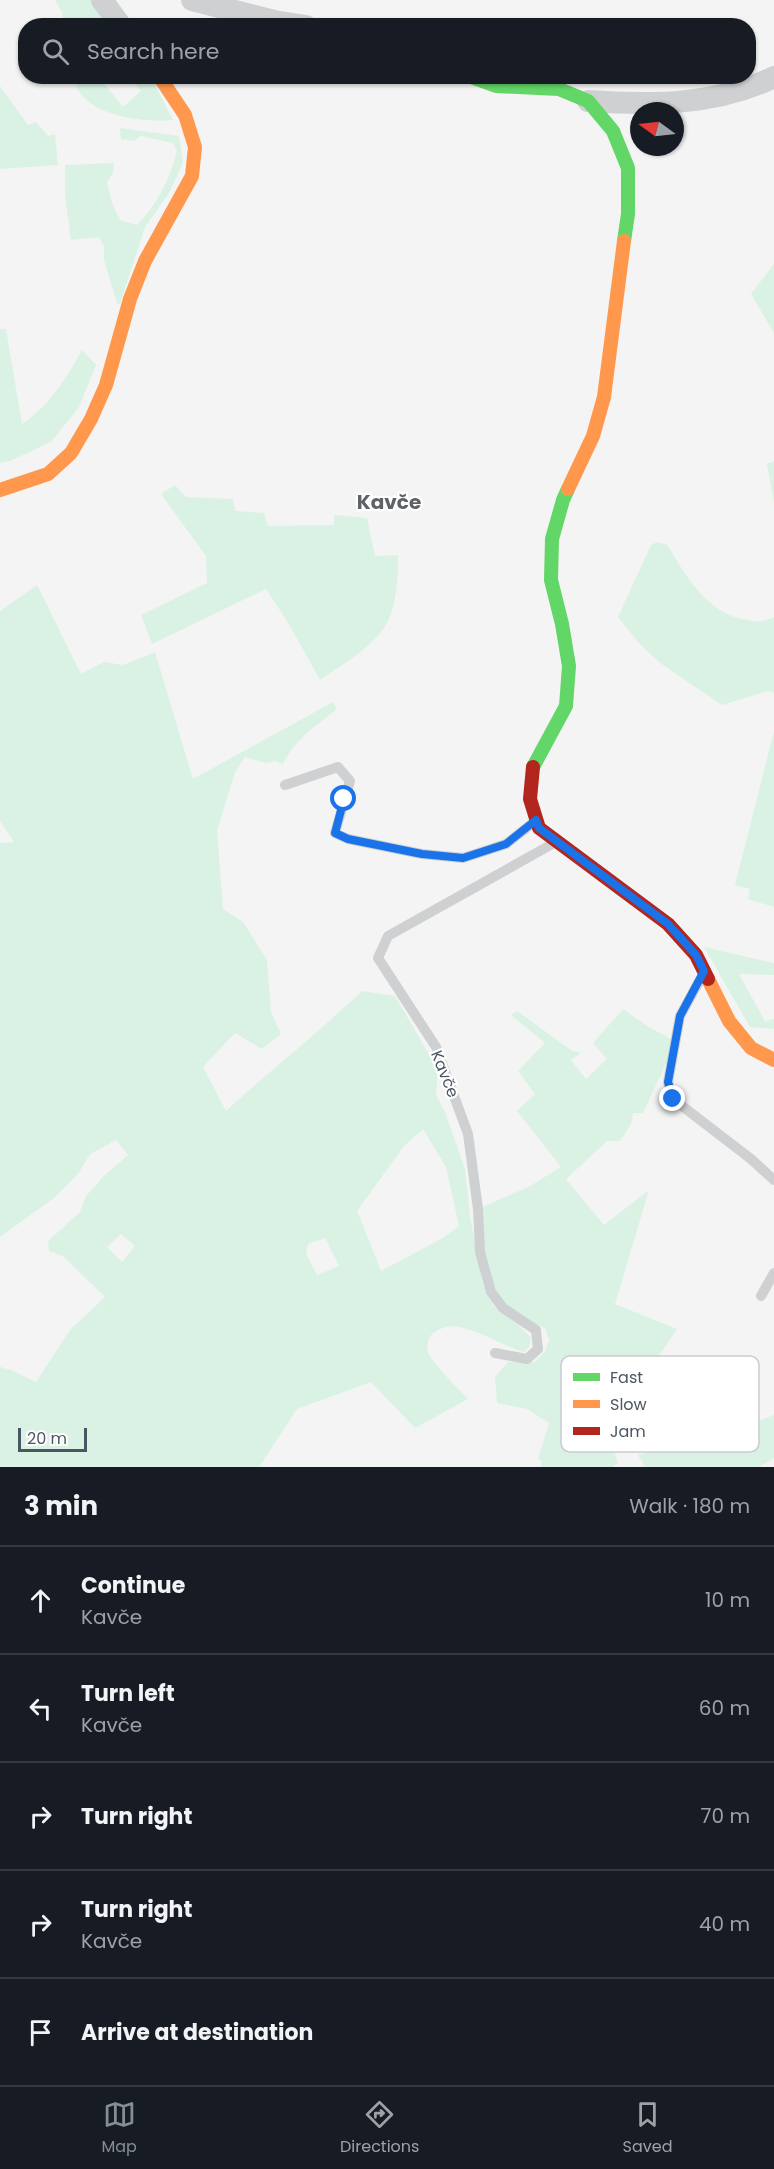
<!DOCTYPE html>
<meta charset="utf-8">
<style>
body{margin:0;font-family:Poppins,sans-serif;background:#242831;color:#f1f3f6}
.compass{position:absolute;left:630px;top:102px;width:54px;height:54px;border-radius:50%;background:#171b24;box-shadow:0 2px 4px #0004;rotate:285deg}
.scale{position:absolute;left:18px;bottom:15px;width:69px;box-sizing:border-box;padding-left:6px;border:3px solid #4a5661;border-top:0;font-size:16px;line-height:21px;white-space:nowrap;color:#4a5661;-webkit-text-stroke:4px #fff;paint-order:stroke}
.stop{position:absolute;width:18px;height:18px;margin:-14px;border:4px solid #1a73e8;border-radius:50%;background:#fff}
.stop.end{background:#1a73e8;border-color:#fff;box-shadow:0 2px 6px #0008}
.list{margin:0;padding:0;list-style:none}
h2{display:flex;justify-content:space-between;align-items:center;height:78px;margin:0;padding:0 24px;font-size:26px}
h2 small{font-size:20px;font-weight:400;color:#9ea1a6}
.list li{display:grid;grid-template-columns:39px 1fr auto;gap:18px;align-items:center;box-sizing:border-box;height:108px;padding:0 24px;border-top:2px solid #363941}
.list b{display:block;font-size:22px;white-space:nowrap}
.list p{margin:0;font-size:20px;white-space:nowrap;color:#9ea1a6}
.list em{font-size:20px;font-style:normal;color:#9ea1a6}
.icon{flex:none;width:33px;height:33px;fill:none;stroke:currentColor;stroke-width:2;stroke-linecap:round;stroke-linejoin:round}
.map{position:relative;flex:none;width:774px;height:1467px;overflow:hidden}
.search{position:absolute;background:#171b24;box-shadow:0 2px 4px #0004;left:18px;right:18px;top:18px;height:66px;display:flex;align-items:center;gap:15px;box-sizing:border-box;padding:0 21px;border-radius:24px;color:#9ea1a6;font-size:22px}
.sheet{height:618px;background:#171b24}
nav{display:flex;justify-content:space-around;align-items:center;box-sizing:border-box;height:84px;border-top:2px solid #363941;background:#171b24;font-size:16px;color:#9ea1a6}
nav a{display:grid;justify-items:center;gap:3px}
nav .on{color:#868d94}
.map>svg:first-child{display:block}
.green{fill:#d9f2e3;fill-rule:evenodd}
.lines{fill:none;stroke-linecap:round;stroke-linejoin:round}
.lane{stroke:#ced0d2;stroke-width:10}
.street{stroke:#ced0d2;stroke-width:22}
.fast{stroke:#63d668;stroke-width:14}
.slow{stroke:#ff974d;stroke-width:14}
.jam{stroke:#b3261e;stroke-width:14}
.route{stroke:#1a73e8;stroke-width:8}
.labels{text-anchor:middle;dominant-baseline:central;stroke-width:4.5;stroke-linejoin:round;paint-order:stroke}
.street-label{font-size:16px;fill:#4a5661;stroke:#fff}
.quarter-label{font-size:20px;font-weight:bold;fill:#5f6368;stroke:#fff}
.key{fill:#fff;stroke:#c9ccd0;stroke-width:1.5}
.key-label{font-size:16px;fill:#4a5661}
</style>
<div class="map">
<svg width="774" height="1467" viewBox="0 0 774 1467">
<rect width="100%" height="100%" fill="#f4f4f4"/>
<!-- green -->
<path class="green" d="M55,0H92L111,25H64L62,12Z
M75,77H99L123,107L141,91L130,77H151L173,120C146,123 94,117 78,90C76,87 76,80 75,77Z
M0,86L28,125L36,122L48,136L55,134L58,165L0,169Z
M120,128L179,136L183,162L169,193L145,227L120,304L117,303L104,260V247L99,237L71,240L65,195V165L114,163L113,173L107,182L112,203L120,220L137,225C157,205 170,179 177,151L173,143L141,136L134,141L121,139Z
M774,264V333L751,294Z
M0,329H6L22,424C51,404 65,380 82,350L96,365L79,407L51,442L10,461L0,463Z
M774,461V503L767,464Z
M175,485L186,497L233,499L235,511L264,513L268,526L334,525V515L367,518L375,556L398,555C398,576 397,603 387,623C375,646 341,665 320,680L289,624L266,589L152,644L141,615L207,583L206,556L161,494Z
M657,542L667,545C686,575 705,611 742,619C757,622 760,623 774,617V693L768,691L722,705L660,663L638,642L618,617L651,545Z
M37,585L81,674L104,662L123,665L155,652L193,779L333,702L337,709C316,726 295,739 283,764L275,761L266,763L245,757L235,772L217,831L223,909L243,922L267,960L271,1012L281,1034L262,1049L235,1033L203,1067L226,1111C271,1070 318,1033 362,991L395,996L438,1070L436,1095L445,1112L465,1169L470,1216L482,1281L487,1296L496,1308L520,1326L531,1338L529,1347L524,1352C501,1345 483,1332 459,1327C450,1325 442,1327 433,1333C428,1337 426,1347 429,1354C433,1364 459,1389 468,1399L415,1428L371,1382L297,1409L259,1467H0V1367L11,1370L36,1382L70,1330L105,1297L64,1257L49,1251L48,1241L80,1212L86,1196L104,1176L128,1155L116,1140L90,1154L78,1174L54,1198L0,1237V843L14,842L0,821V611ZM423,1129L446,1167L459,1226L441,1239L381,1271L357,1211L404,1146ZM121,1234L135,1246L122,1262L107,1247ZM325,1238L339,1266L317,1275L306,1254L308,1244Z
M774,731V907L748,899L750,889L735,885Z
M704,947L774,963V975L739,974L765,1021L774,1019V1029L750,1027Z
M623,1009L647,1026L671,1039L667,1061L643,1113H633L631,1124L620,1141H607L566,1179L604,1225L649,1190L615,1304L677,1329L608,1431L618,1463L612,1467H541L542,1462L538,1459L549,1423L527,1409L497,1403L495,1377L508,1362H535L545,1351L549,1340L545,1328C532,1322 513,1315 503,1304C483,1282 482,1238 478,1209L530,1186L561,1167L517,1111L535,1094L518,1071L545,1043L511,1015L517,1011L571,1050L581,1053L571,1060L586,1079L607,1059L593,1043Z
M774,1415V1458L759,1467H645L638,1455L737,1429Z"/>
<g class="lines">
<!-- lane -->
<path class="lane" d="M285,785L338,767L350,781L335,833L348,839L422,854L463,858L506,844L534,822
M701,978L680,1016L668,1082L673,1099L751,1159L774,1180
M761,1296L774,1273
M495,1353L527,1359L538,1349L536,1330L503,1308L491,1292L480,1252L478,1209L468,1134L436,1047L378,958L388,936L554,843"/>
<!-- street -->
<path class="street" d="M102,0L121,26
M192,0L274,21L306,26
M588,101C650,105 716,106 774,77"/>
<!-- fast -->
<path class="fast" d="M468,76L496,86L559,89L588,101L613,131L628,168V214L624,241
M533,767L566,706L569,666L562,624L551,580L552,539L563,500L568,489"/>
<!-- slow -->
<path class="slow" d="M568,489L593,436L604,397L624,241
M0,490L48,474L71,453L91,419L106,385L130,299L145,261L192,176L195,147L185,115L159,76
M708,979L729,1021L751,1048L774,1060"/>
<!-- jam -->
<path class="jam" d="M533,767L530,799L539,828L668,924L696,955L708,979"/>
</g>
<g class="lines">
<!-- route -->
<path class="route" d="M344,799L335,833L348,839L422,854L463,858L506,844L536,820L539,828L668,924L696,955L704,971L680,1016L668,1082L673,1099"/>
</g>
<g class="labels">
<!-- street labels -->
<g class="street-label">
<text transform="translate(445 1074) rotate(68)">Kavče</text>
</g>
<!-- quarter labels -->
<g class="quarter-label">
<text x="389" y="502">Kavče</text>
</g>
</g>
<!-- legend -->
<rect x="561" y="1356" width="198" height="96" rx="9" class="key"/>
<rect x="573" y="1373" width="27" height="8" fill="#63d668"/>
<rect x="573" y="1400" width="27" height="8" fill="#ff974d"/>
<rect x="573" y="1427" width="27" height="8" fill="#b3261e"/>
<g class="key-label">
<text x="610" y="1383">Fast</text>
<text x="610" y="1410">Slow</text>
<text x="610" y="1437">Jam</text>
</g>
</svg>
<svg class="compass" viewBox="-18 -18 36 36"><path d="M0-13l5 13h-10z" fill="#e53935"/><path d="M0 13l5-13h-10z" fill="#9ea1a6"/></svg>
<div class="scale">20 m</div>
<div class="stop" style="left:344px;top:799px"></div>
<div class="stop end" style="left:673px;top:1099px"></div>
<div class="search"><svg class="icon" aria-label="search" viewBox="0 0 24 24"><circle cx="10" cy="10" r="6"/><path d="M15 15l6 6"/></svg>Search here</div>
</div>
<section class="sheet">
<h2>3 min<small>Walk · 180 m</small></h2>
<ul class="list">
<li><svg class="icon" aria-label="ahead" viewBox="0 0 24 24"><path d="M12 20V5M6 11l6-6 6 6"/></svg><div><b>Continue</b><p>Kavče</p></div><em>10 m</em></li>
<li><svg class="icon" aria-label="left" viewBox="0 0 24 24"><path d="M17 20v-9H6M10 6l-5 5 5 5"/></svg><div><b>Turn left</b><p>Kavče</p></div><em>60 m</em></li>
<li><svg class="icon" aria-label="right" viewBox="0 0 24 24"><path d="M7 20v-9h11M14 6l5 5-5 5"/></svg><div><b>Turn right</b></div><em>70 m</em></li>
<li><svg class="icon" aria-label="right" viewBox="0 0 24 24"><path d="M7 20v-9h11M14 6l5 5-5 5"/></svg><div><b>Turn right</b><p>Kavče</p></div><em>40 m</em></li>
<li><svg class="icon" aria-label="arrive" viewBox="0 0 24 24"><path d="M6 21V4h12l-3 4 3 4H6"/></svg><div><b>Arrive at destination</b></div></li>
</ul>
</section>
<nav>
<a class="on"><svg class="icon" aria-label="map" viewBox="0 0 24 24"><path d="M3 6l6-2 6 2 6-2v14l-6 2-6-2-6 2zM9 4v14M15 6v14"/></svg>Map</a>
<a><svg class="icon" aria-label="directions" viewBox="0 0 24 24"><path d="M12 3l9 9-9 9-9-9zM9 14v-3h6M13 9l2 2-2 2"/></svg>Directions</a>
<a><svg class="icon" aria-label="saved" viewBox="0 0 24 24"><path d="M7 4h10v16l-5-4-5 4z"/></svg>Saved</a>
</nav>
